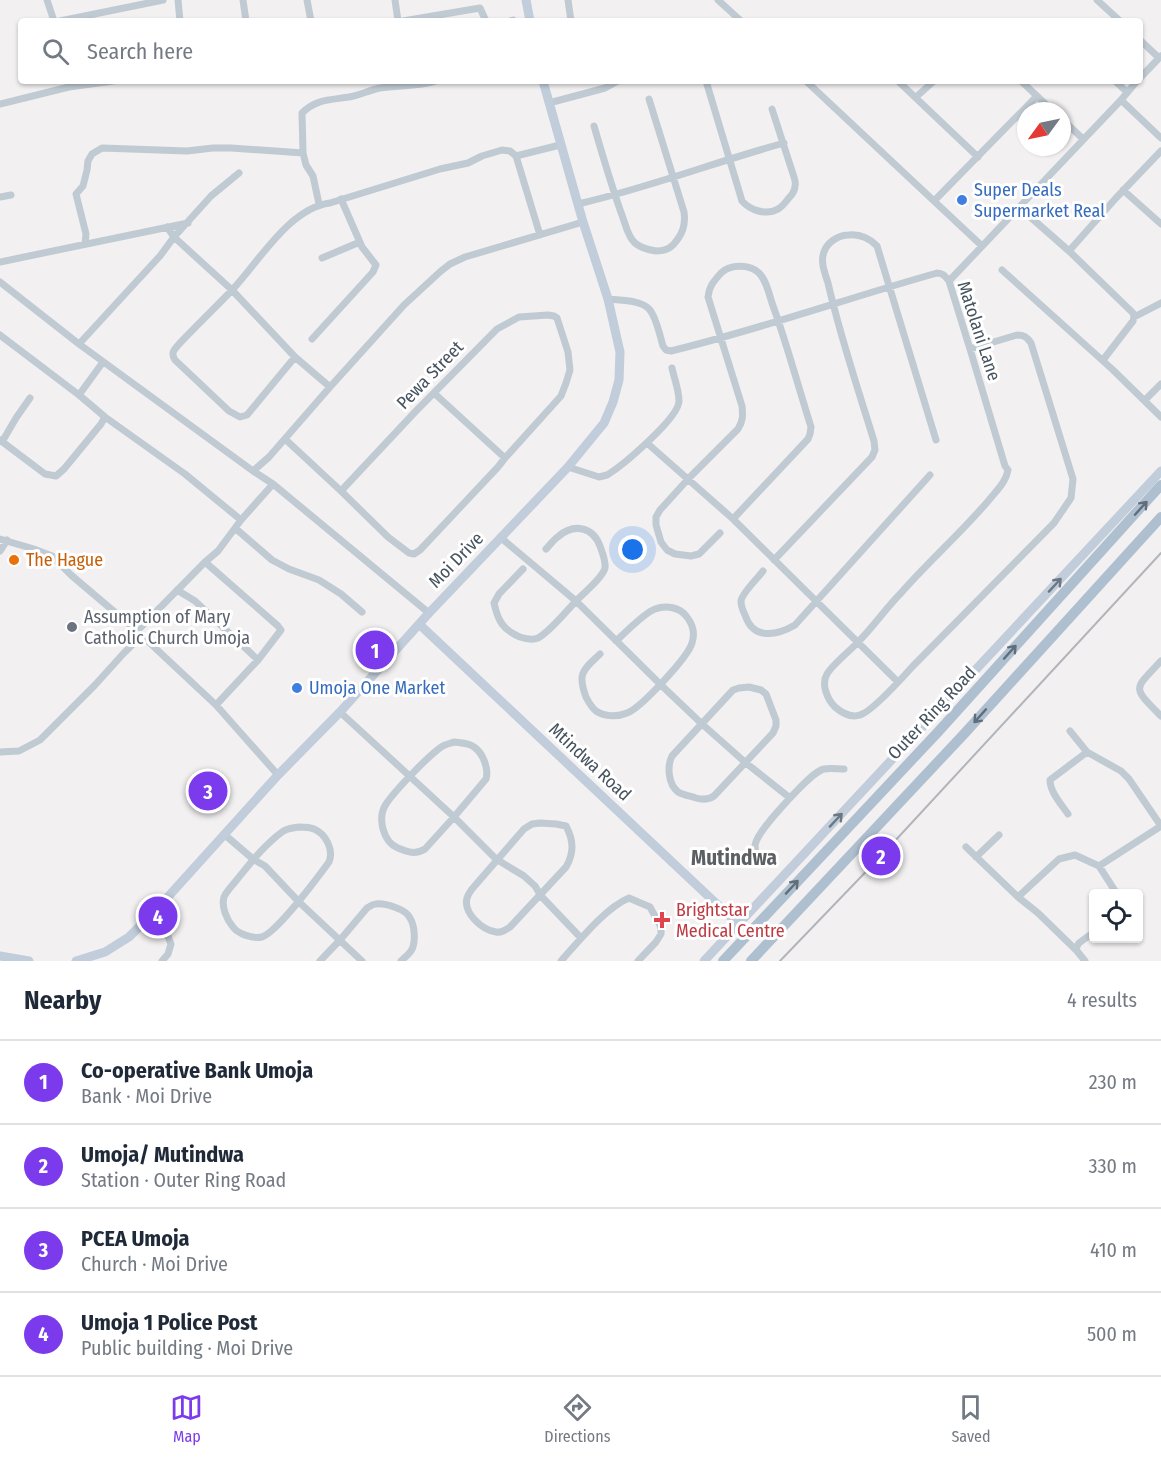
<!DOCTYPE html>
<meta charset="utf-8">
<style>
body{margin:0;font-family:"Fira Sans Condensed",sans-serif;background:#f6f6f7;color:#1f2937}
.controls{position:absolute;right:18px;bottom:18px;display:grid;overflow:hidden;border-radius:6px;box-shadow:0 2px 4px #0004}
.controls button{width:54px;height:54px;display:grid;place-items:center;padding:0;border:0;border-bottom:2px solid #e0e1e3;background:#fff;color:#1f2937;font:30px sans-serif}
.compass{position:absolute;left:1017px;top:102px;width:54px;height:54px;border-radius:50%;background:#fff;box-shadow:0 2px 4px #0004;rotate:237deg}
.you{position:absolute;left:633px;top:550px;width:21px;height:21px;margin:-15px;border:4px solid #fff;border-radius:50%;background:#1a73e8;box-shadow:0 0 0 9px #1a73e833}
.badge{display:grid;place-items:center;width:39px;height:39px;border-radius:50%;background:#7c3aed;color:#fff;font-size:20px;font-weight:700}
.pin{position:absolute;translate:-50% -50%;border:3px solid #fff;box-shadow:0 2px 6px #0006}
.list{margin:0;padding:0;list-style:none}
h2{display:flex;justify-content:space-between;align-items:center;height:78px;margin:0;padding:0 24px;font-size:26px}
h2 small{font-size:20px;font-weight:400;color:#747a83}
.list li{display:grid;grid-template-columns:39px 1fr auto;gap:18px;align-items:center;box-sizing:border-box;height:84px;padding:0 24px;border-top:2px solid #e0e1e3}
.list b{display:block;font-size:22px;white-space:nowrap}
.list p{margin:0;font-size:20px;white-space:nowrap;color:#747a83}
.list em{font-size:20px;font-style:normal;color:#747a83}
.icon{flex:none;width:33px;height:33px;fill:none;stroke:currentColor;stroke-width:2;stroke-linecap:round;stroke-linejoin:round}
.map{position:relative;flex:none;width:1161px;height:961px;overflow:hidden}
.search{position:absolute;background:#fff;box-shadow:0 2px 4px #0004;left:18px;right:18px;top:18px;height:66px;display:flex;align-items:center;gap:15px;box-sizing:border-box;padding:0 21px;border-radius:6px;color:#747a83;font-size:22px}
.sheet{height:414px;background:#fff}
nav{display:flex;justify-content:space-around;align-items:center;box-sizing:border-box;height:84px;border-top:2px solid #e0e1e3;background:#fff;font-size:16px;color:#747a83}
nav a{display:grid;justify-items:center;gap:3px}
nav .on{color:#7c3aed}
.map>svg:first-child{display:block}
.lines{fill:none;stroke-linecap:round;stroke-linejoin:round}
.street{stroke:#c0cad2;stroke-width:7}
.secondary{stroke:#c1cdda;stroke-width:9}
.primary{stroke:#aebfd0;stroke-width:10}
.rail{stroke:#b1b5bb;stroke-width:2}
.oneway{stroke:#606e7b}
.oneway2{stroke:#6b7884}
.shop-dot{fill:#3f7fe0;stroke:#fff;stroke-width:2}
.food-dot{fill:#e8710a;stroke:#fff;stroke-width:2}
.worship-dot{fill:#6b7280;stroke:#fff;stroke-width:2}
.health-dot{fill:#e0444e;stroke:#fff;stroke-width:2}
.labels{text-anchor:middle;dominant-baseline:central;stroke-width:6;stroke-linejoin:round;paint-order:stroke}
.shop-label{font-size:18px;fill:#366cbe;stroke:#fff;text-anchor:start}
.street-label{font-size:18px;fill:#46535f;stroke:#fff}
.food-label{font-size:18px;fill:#c56008;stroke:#fff;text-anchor:start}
.worship-label{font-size:18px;fill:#5b616d;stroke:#fff;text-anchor:start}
.health-label{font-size:18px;fill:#be3a42;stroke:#fff;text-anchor:start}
.quarter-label{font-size:21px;font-weight:bold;fill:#5c6065;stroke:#fff}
</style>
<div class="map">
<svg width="1161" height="961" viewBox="0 0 1161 961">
<rect width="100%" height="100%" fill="#f2f0f0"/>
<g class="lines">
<!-- street -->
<path class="street" d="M47,0L54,21
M178,0L180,21
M243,0L246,21
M307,0L311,21
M395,0L398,21
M568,0L571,21
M718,0L741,21
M1097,0L1120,21
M60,21L163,0
M403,21L480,8L486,21
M510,21L513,20
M1140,40L1159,58
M1140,78L1161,56
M706,81L742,201C750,210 766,216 778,209C782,207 785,203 788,199C791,196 795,191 795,186C796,183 795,180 794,177L772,109
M806,81L982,246
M898,81L978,157
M1021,81L1053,111
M1115,81L1127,92
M916,97L934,81
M1121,100L1161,138
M549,103L605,88L618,81
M0,104L69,87L113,81
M1062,119L1083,139
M594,126C603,157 612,188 623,218C626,226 628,237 635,243C641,248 649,250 656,251C663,251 668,250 673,245C682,235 686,226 684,212L649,99
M516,156L560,145
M1123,190L1161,224
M0,197L11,195
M934,201L1037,96
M319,204L313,176L306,165L303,153L302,113C316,99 330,100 349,97C360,95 370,90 380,88C399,85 418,87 436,81
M578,204C648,188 715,162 784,143
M1019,207L1069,251L1133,313L1134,317L1133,321L1103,360
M167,227L174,237L232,290L295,357L330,387
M85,244L86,234L76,194L83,186L87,170L88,161L92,154L102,148L187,151L213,148H231L303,153
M1069,251L1116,198L1161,151
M322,258L360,242
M0,262L188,223
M1002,270L1112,369L1161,417
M949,281L1121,100L1137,81
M0,282L79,344L253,471L273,484L429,613
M608,299C620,300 641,300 649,309C656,316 660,336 663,346L666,350L671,351C761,329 848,298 937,273C943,273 945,276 949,281L970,349L1005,466L1008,470C1006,482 997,490 989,500C961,533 929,561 901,593C886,608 874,626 859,641C851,650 832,665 827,674C821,684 827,699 835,707C842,713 851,718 860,715C872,712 903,677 913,666C960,618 1007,571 1054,523L1071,498L1073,479L1031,343C1027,337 1024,335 1017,335L970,349
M1134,317L1161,303
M0,335L79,395L105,417L101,424L64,469L56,476L45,474L0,440
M312,339L373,272L376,265L362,247L341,199
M79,344L160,256L174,237L211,196L239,173
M295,357L247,415L240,417L229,411L175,360C170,352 175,349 180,343C197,325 215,308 232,290C258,263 289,208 330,203L440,169L468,163L482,156L502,150L510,151L516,156L540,235
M434,393L505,458
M79,395L103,362
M1145,400L1161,384
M105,417L185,474L241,520
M285,439L341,491L388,537L409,553L414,554L420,550L498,467L505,458L561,396L566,383L570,370L568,352L557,318L554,316L548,315L519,317L497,329L415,412L341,491
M2,442L16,418L30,398
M647,443L733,519L898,682
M568,467L599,477L607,475C622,466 679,418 679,401C679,390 674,378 672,368
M253,471L269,457L330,387L404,305L441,271L450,264L465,257L583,222
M235,528L272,560L289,569L319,580L341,594L362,612
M720,533L699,554L691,556L675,554L667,550L661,542L656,525V517L660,510L689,478L738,429C743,421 743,416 742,406L708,297C709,286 714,281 721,273C730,264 750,264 759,273C766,280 769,293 772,303C787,344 798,386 811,427L810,434L808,439L733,519
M500,537L576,601L660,684L702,724L746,763L790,798C798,790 813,772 824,769C830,768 838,769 844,769
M0,539L34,549L52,556L71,575L137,631L216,705L278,775
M0,551L7,540
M774,560L872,457L875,450L874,441C858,389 840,336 828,283C825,273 820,262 824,252C827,242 839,235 849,235C860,234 869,238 877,246L936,440
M205,562L278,626L281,630L258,660L216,705
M523,569L499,594L494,603C498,621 503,630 520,637C526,639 533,640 538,638C550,632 568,609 578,599C585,592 603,577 605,568C606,561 602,552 600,546C593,527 574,523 559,536C554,539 550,545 546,549
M763,571C758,578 742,593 741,601C741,606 743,611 745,615C753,640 776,636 795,625L930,475
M177,590L195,601L258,660
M137,631L205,562L218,551L241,520L273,484
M600,654C583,670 577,673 586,697C589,703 591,707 596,711C605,717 618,717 627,713C641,708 688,657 692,643C695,634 693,625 687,617C680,607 666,605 655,609C644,613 625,633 616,641
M1161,661C1134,690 1131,686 1161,716
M749,687L761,690L766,694L776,720V726L773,733L714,796C708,800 703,800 696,798C690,796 683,795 678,792C668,784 667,766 672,756L733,690L739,688Z
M340,712L454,817L496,859L524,876L535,886L541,896L581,938
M1070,731L1087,752L1121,771L1129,779L1161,826
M454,742C460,743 469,743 474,747C483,753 489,769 486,779L454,817L425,849C415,855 408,852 398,848C383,842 377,818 386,804C394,792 433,750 445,745C447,744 452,743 454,742Z
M0,752L19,751L40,740L95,685L123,654L142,635
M1068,814C1061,804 1050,792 1050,780L1087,752
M540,823L556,824L566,826C574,841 574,853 566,867L510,927C505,930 502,933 496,932C482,930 463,913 467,898C468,894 470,892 472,889L524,829L532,824Z
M299,827C304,827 309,827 314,829C326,834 334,850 329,862C318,877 277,932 262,937C253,939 238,934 233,927C227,920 221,907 224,897C226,892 231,887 235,882C249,865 263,846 282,832C287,828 293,828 299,827Z
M225,835L253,859L265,866L299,902L362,961
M966,847L1018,897L1038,913L1077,951
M976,857L999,835
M757,859C756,855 755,849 755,845C757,833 781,808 790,798
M1099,866L1161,826
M1018,897L1059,859L1075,855L1099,866L1117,894
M157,909L171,944L168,954L162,961
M320,961L340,940L367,908C371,906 372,904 376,904C385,903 406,909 410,918C415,926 416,943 411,951C409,954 404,958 401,961
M561,961C578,942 605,908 629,898L650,907L661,927V934L656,942L638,961
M1085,961L1077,951L1076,948L1079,943L1094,932"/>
<!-- secondary -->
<path class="secondary" d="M526,0L530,21
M419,624L738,924
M0,956L29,961
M76,961L105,952L129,937L157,909L278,775L340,712L429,613L568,467L604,423L613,402L619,380L620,352L608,299L583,222L543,81
M704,961L1161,471"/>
<!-- primary -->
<path class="primary" d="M723,961L938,732L1161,485
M751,961L964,734L1161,517"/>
<!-- rail -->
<path class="rail" d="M780,961L881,856L1161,553"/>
</g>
<!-- one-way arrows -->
<defs><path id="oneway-shaft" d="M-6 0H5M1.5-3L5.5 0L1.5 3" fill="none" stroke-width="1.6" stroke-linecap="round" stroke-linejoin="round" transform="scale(1.5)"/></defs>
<g class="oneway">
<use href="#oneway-shaft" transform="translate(1141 508) rotate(-48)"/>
<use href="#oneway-shaft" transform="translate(1010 652) rotate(-48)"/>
<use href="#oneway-shaft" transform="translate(980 716) rotate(132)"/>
<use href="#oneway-shaft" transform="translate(792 887) rotate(-47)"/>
</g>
<g class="oneway2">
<use href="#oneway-shaft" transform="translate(1055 585) rotate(-47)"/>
<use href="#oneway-shaft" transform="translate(836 820) rotate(-47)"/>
</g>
<!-- markers -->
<g class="shop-dot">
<circle cx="962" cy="200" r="6"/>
<circle cx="297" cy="688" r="6"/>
</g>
<circle class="food-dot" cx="14" cy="560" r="6"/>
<circle class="worship-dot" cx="72" cy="627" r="6"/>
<path class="health-dot" d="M659 911h6v6h6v6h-6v6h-6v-6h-6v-6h6z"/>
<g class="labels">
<!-- shop labels -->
<g class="shop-label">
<text x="974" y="190">Super Deals<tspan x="974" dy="21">Supermarket Real</tspan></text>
<text x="309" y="688">Umoja One Market</text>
</g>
<!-- street labels -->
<g class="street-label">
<text transform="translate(979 331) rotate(72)">Matolani Lane</text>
<text transform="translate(430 375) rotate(-46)">Pewa Street</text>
<text transform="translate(456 560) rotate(-46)">Moi Drive</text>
<text transform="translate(932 713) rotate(-47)">Outer Ring Road</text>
<text transform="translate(590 762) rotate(43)">Mtindwa Road</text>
</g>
<!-- food labels -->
<g class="food-label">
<text x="26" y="560">The Hague</text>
</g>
<!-- worship labels -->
<g class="worship-label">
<text x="84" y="617">Assumption of Mary<tspan x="84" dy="21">Catholic Church Umoja</tspan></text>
</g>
<!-- health labels -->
<g class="health-label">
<text x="676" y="910">Brightstar<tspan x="676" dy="21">Medical Centre</tspan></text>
</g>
<!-- quarter labels -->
<g class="quarter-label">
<text x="734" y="858">Mutindwa</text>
</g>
</g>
</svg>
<div class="controls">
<button><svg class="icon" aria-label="locate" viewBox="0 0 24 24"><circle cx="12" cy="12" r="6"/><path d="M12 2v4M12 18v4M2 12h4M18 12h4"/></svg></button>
</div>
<svg class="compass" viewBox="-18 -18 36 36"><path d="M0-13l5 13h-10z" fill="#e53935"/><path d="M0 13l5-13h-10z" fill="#747a83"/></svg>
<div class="you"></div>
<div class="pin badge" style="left:375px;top:650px">1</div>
<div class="pin badge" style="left:881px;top:856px">2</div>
<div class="pin badge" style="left:208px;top:791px">3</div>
<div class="pin badge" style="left:158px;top:916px">4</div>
<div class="search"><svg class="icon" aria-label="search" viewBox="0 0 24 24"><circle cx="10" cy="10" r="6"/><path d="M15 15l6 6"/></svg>Search here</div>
</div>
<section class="sheet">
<h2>Nearby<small>4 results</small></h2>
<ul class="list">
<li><span class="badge">1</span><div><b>Co-operative Bank Umoja</b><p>Bank · Moi Drive</p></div><em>230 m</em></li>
<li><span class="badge">2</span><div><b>Umoja/ Mutindwa</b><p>Station · Outer Ring Road</p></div><em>330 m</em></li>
<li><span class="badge">3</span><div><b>PCEA Umoja</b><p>Church · Moi Drive</p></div><em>410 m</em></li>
<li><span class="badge">4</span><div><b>Umoja 1 Police Post</b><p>Public building · Moi Drive</p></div><em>500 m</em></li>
</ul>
</section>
<nav>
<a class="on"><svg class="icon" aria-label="map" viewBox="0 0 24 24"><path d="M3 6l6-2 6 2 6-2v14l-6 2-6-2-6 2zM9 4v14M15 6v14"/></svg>Map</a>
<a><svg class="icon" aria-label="directions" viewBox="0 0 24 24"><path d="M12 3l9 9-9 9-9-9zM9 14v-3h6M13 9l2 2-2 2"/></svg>Directions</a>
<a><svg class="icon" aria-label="saved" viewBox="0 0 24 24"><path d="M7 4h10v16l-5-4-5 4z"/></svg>Saved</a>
</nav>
